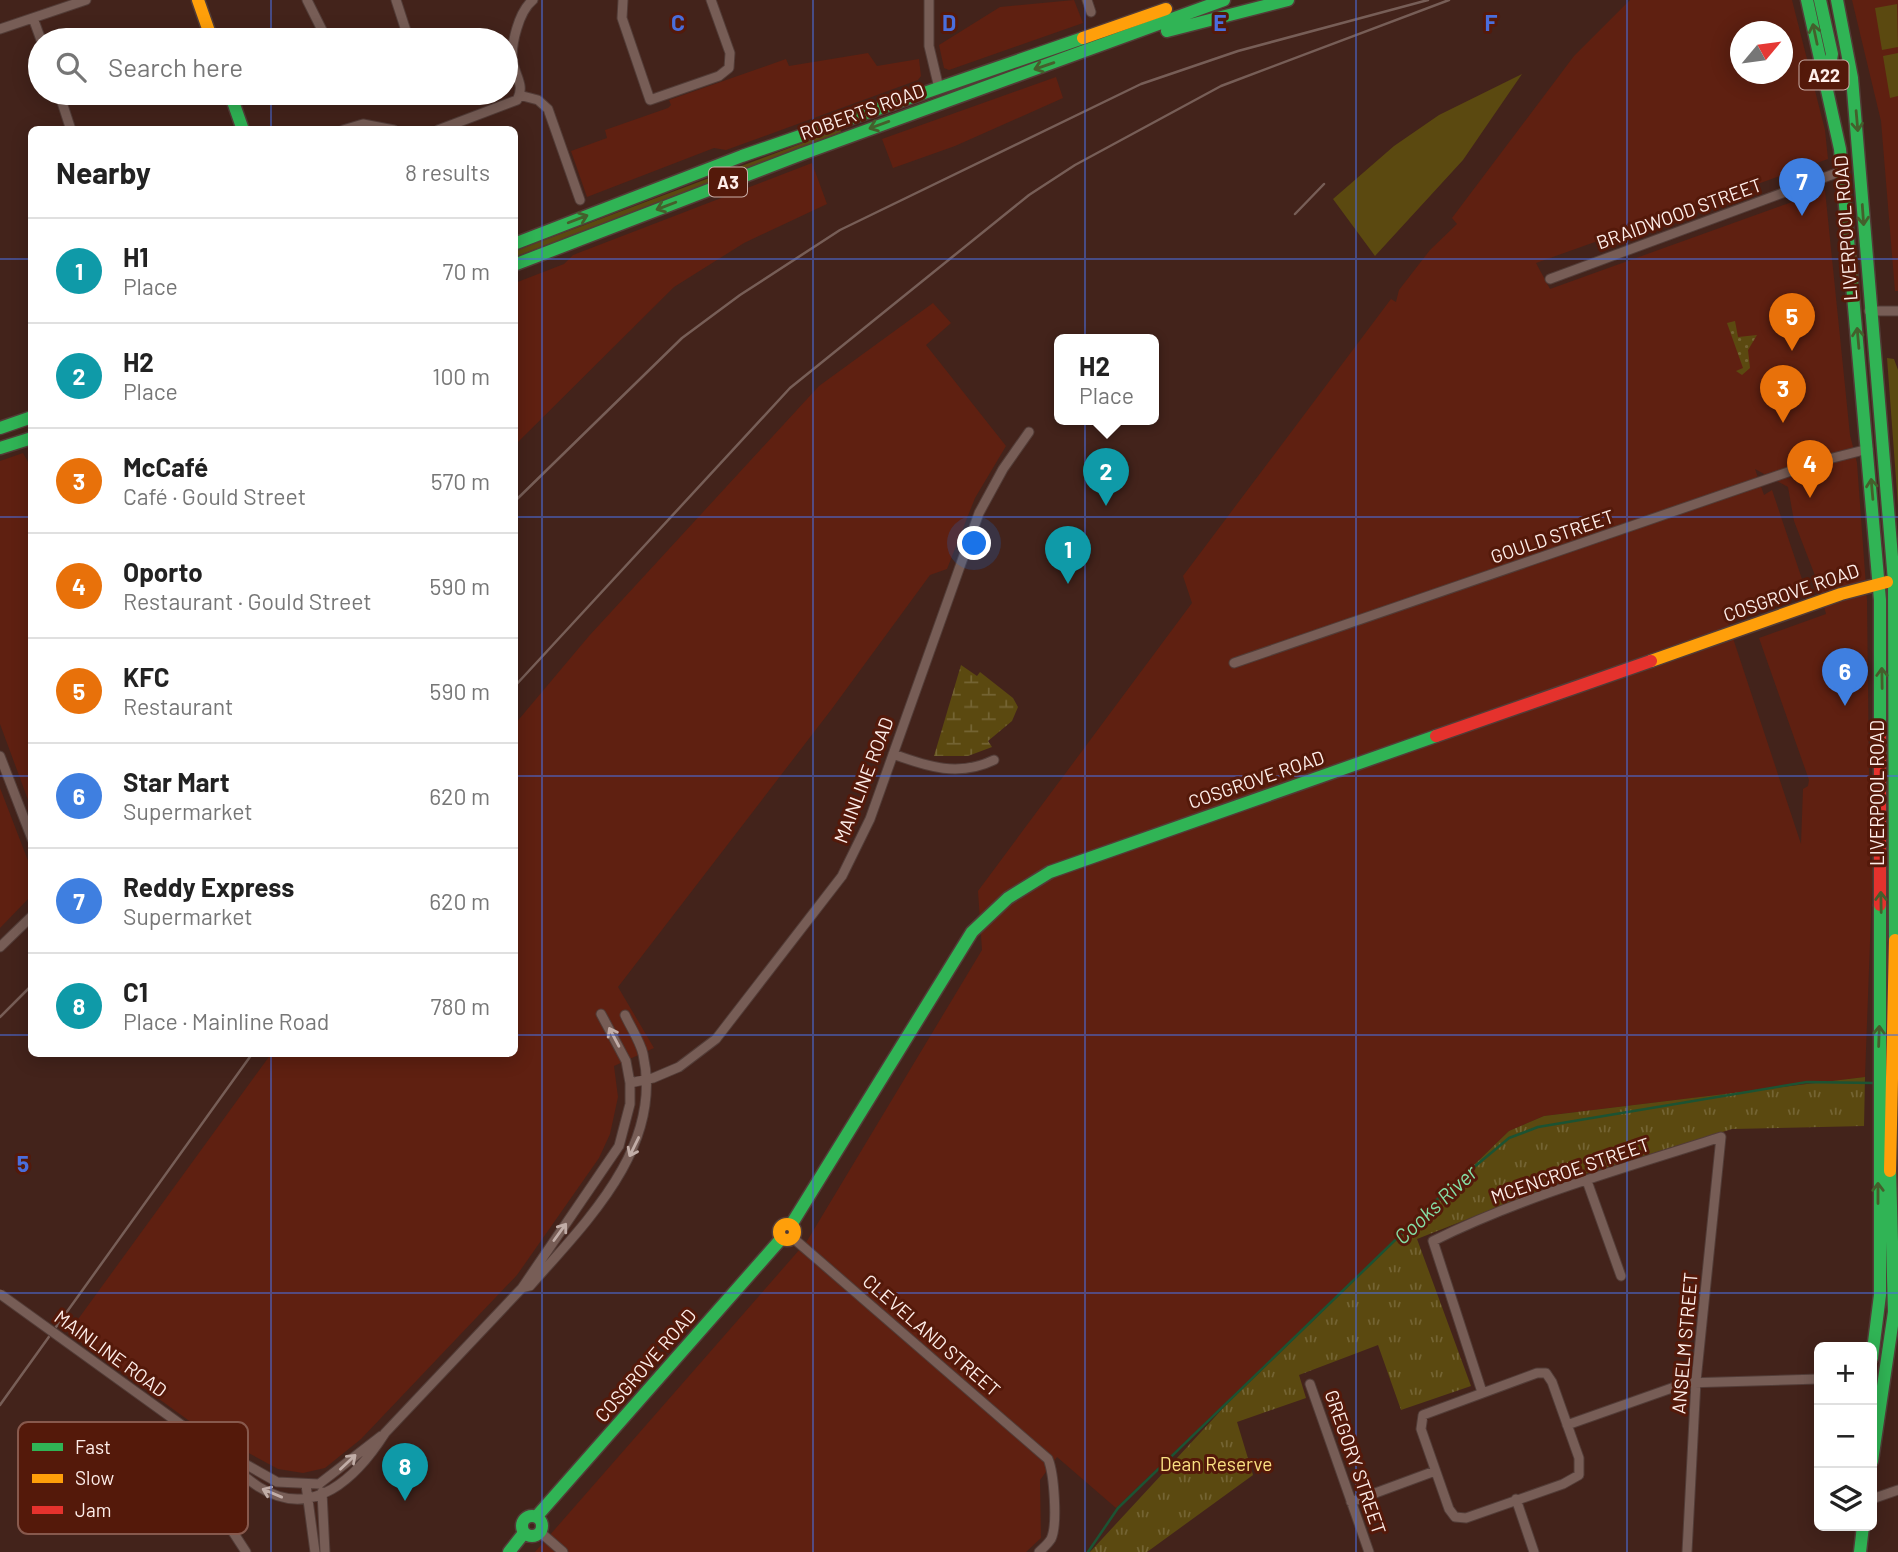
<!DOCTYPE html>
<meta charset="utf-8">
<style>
body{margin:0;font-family:Barlow,sans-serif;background:#f6f6f6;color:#222}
.controls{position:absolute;right:21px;bottom:21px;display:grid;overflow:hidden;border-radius:10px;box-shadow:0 4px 18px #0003}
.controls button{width:63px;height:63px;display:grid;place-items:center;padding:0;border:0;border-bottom:2px solid #e0e0e0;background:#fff;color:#222;font:35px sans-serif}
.compass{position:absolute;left:1730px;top:21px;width:63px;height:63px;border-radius:50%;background:#fff;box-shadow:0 4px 18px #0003;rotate:61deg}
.you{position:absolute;left:975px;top:544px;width:24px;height:24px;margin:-18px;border:5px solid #fff;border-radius:50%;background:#1a73e8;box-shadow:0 0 0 10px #1a73e833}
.badge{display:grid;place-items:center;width:46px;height:46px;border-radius:50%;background:#685e5c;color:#fff;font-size:23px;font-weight:700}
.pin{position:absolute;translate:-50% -58px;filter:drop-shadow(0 2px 4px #0008)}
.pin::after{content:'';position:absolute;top:37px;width:24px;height:21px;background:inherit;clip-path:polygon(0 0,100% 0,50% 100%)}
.popup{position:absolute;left:1054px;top:334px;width:105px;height:91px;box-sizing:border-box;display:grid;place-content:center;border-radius:10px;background:#fff;filter:drop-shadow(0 2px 5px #0005);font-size:23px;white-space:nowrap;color:#767676}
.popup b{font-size:26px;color:#222}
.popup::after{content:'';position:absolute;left:50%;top:100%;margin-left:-14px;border:14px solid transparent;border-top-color:#fff}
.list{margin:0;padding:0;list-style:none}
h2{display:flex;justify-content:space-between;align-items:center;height:91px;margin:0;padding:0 28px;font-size:30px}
h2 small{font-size:23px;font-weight:400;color:#767676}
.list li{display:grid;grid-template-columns:46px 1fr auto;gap:21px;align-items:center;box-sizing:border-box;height:105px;padding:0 28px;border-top:2px solid #e0e0e0}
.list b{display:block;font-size:26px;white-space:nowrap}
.list p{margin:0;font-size:23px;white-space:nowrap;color:#767676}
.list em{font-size:23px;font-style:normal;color:#767676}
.icon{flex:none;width:38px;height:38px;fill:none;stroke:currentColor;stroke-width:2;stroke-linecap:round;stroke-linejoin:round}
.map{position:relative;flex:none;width:1898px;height:1552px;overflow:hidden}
.search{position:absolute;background:#fff;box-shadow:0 4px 18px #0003;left:28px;top:28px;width:490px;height:77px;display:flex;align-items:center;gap:18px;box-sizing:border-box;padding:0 24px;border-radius:38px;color:#767676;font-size:26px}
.panel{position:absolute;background:#fff;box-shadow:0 4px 18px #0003;left:28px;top:126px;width:490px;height:931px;border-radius:10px}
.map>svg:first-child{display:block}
.built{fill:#5f2011;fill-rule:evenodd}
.grass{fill:#5b4910}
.wetland{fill:url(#wetland-marsh)}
.park{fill:url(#park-tufts)}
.garden{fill:url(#garden-dots)}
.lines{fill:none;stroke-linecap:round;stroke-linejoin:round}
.stream{stroke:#1c5333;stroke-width:2.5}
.street-casing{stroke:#523c37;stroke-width:11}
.fast-casing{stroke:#523c37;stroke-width:15}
.slow-casing{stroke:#523c37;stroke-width:15}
.jam-casing{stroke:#523c37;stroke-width:15}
.street{stroke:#775d56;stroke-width:9}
.fast{stroke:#30b455;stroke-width:12}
.slow{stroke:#ff9f0a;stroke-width:12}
.jam{stroke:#e5322d;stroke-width:12}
.rail{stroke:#775e57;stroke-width:2.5}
.street-bridge-casing{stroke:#523c37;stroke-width:11;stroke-linecap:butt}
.street-bridge{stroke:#775d56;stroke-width:9}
.oneway{stroke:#445f2c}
.oneway2{stroke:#c1ada7}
.grid{fill:none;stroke:#4a6edc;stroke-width:2;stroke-opacity:0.55}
.labels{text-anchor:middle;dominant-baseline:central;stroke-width:6;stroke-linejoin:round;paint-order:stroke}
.shield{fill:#54190a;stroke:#cbaea7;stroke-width:2}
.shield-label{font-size:18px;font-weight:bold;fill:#feeeea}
.street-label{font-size:19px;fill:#feeeea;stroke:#54190a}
.park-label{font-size:19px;fill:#fbe183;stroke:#54190a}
.water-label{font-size:21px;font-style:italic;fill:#85dea5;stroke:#54190a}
.key{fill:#54190a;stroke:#87594d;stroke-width:2}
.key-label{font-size:19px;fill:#feeeea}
.grid-label{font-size:23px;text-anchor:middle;font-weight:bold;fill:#4a6edc;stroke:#54190a;stroke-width:6;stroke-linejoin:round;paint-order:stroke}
</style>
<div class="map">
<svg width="1898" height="1552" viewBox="0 0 1898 1552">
<defs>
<pattern id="wetland-marsh" width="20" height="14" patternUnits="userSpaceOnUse" patternTransform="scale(1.75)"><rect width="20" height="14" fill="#5b4910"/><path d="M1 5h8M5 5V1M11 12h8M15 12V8" fill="none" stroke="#746433"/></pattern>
<pattern id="park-tufts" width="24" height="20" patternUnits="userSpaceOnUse" patternTransform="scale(1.75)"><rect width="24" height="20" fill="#5b4910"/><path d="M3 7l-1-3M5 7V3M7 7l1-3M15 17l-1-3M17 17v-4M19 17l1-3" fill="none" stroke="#746433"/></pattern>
<pattern id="garden-dots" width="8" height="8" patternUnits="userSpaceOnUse" patternTransform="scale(1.75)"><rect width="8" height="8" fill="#5b4910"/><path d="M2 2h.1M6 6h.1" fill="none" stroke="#746433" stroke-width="1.8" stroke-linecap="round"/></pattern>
</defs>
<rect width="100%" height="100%" fill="#43231b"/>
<!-- built -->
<path class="built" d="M1074,0L1083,23L949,70L944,68L939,45L1000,7Z
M1630,0H1792L1825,130L1828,159L1536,263L1550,289L1825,190L1850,435L1857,463L1867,600L1870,861H1873L1865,1077L1544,1116L1509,1131L1116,1508L1057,1457L1040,1480L1041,1538L1026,1552H535L807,1241L982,950L978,891L1192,603L1183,576L1391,299L1396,302L1399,290L1430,250L1457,224L1452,218L1574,56ZM1741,32H1783V74H1741ZM1755,469L1788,487L1794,521L1819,586L1826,614L1759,638L1809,780L1808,786L1803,789L1801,844L1727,620L1806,591L1772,490L1764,495Z
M1852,0H1898V291H1895L1881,121Z
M868,53L877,66L919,59L921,76L918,80L726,150L714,148L587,197L571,151L607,138L605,130L668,108L671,105L669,100L786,59L789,66Z
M1056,77L1063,98L955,146L893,168L882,139Z
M812,163L827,204L744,243L674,287L515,445V283L564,264L573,255L586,250Z
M933,303L951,323L926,345L1006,446L975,498L947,569L930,575L831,710L618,987L654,1048L614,1066L618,1097L610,1134L599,1158L517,1275L361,1439L325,1468L303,1473L278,1469L188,1420L68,1333L271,1054H514L515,724L589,636L819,386Z
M23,453L32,469L31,808L0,724V461Z
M0,788L32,871L31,896L0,928Z"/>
<!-- grass -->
<path class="grass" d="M1897,4L1898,47L1882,50L1875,8Z
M1898,53V96L1890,98L1883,56Z
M1522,74L1463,160L1375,256L1333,199L1394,146L1439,115Z
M840,129L841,132L515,257V251Z
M1887,358L1894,359L1898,370V506Z"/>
<!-- wetland -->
<path class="wetland" d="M961,665L977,676L980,672L1013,698L1018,707L1012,721L988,741L992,747L968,756H934Z"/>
<!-- park -->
<path class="park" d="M1865,1077L1864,1126L1732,1129L1569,1179L1417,1239L1471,1386L1401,1410L1378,1345L1299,1375L1306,1398L1237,1422L1253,1475L1147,1552H1090L1226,1405L1509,1131L1544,1116Z"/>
<!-- garden -->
<path class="garden" d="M1735,321L1738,337L1757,335L1748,350L1750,368L1742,375L1736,371L1743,368L1727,323Z"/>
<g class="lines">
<!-- stream -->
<path class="stream" d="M1088,1552L1118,1508L1449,1188L1509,1138L1538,1127L1807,1082L1874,1083"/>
<!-- street casing -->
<g class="street-casing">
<path id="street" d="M307,0L327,40
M396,0L409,40
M623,0L622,18L650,100L719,76L729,68L730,53L711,0
M929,0V46L939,88
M1087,0L1091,12
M33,18L41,40
M0,29L86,0
M59,93L71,130
M519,95L538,100L548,109L580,200
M343,130L363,124L394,130
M438,130L517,100C525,86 516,77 513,63C510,45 519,11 533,0
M1550,279L1842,171
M1869,311H1898
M1234,663L1817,462L1868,449
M893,754C928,767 959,777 994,760
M0,756L32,839
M0,947L32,916
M630,1083L653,1078L679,1067L716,1039L842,876L870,819L979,513L1003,469L1029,432
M1587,1181L1621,1276
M793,1238L1048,1459C1054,1473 1058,1525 1051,1539C1048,1544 1043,1548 1039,1552
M522,1288L530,1286C586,1222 664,1147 643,1054C640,1041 631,1028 625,1015
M1537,1373H1546L1552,1382L1579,1458V1475L1563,1484L1466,1518L1455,1517L1449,1509L1421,1429L1423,1415Z
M1310,1384L1369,1552
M1482,1392L1433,1241C1523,1196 1625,1168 1721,1137L1696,1381L1687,1552
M1567,1425L1686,1383L1819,1379
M201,1439C220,1455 239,1474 259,1487C313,1521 357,1477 385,1433L522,1288L619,1146L630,1104V1083L626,1061L601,1014
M224,1452L277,1482L319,1484L381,1436
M306,1485L315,1552
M322,1492L325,1552
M209,1495L246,1552
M1516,1499L1534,1552
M1872,1499L1898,1490
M1351,1502L1435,1471
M540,1532L563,1552"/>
</g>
<!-- fast casing -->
<g class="fast-casing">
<path id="fast" d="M1807,0L1840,149L1880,600V735
M1820,0L1832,54L1828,76
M1837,0L1852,78L1894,581L1895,940
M1167,31L1288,0
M230,93L243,130
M514,244L742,156L1083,38
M514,265L802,154L1224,0
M0,428L32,417
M0,448L32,438
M791,1225L972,932L1008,898L1050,872L1436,736
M1872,1358L1880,1295V905
M1872,1461L1894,1312L1890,1171
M522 1526a10 10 0 1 1 20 0a10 10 0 1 1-20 0Z
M537,1516L781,1239
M509,1552L524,1533
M1860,1552L1863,1526"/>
</g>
<!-- slow casing -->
<g class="slow-casing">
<path id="slow" d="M198,0L212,40
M1083,38L1166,9
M1651,661L1841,594L1887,582
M1890,1171L1895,940
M779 1232a8 8 0 1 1 16 0a8 8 0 1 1-16 0Z"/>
</g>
<!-- jam casing -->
<g class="jam-casing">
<path id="jam" d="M1880,735V905
M1436,736L1651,661"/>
</g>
<!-- street -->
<use href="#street" class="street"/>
<!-- fast -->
<use href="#fast" class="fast"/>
<!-- slow -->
<use href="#slow" class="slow"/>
<!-- jam -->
<use href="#jam" class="jam"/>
<!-- rail -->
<path class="rail" d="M1295,214L1324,184
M514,502L682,338L740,295L840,230L1141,84L1238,51L1428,0
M514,687L790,388L1029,195L1075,165L1221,86L1449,0
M0,1017L32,985
M0,1405L252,1054"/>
<!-- street-bridge casing -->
<g class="street-bridge-casing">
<path id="street-bridge" d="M0,1294L201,1439"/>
</g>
<!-- street-bridge -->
<use href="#street-bridge" class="street-bridge"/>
</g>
<!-- one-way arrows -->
<defs><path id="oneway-shaft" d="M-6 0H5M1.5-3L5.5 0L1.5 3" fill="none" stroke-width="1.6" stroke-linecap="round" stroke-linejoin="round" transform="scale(1.75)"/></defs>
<g class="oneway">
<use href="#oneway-shaft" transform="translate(1815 34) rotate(-102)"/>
<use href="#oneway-shaft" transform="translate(1044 66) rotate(161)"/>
<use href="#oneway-shaft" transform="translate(1857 121) rotate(85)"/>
<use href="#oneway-shaft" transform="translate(879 125) rotate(160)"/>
<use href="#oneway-shaft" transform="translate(666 206) rotate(159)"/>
<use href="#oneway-shaft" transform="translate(1863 215) rotate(86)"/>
<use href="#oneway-shaft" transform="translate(578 219) rotate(-21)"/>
<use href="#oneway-shaft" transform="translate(1858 338) rotate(-95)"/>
<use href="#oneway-shaft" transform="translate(1872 489) rotate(-95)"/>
<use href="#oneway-shaft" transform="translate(1882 678) rotate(-91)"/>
<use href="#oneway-shaft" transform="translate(1881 902) rotate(-91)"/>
<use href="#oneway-shaft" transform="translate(1879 1036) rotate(-88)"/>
<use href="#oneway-shaft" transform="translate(1878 1193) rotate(-90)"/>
</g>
<g class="oneway2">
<use href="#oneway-shaft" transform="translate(614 1037) rotate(-118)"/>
<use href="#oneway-shaft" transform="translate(634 1147) rotate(116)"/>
<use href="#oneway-shaft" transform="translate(560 1232) rotate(-54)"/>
<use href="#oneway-shaft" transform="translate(348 1462) rotate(-43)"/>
<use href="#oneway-shaft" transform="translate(272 1493) rotate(-157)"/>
</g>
<!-- grid -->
<path class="grid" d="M271,0V40M542,0V1552M813,0V1552M1085,0V1552M1356,0V1552M1627,0V1552M271,93V130M0,259H32M514,259H1898M0,517H32M514,517H1898M0,776H32M514,776H1898M0,1035H32M514,1035H1898M271,1054V1552M0,1293H1898"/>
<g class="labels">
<!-- shield labels -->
<g class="shield">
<rect x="1799.5" y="60.5" width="49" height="29" rx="5"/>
<rect x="709" y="167.5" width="38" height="29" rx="5"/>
</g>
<g class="shield-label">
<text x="1824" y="75">A22</text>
<text x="728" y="182">A3</text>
</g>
<!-- street labels -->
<g class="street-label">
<text transform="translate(862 111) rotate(-20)">ROBERTS ROAD</text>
<text transform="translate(1679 213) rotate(-20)">BRAIDWOOD STREET</text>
<text transform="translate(1845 228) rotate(-94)">LIVERPOOL ROAD</text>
<text transform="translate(1552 536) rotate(-19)">GOULD STREET</text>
<text transform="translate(1791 592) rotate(-19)">COSGROVE ROAD</text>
<text transform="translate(1256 779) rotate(-19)">COSGROVE ROAD</text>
<text transform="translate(863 780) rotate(-69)">MAINLINE ROAD</text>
<text transform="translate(1876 793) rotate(-90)">LIVERPOOL ROAD</text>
<text transform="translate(1570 1170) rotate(-19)">MCENCROE STREET</text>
<text transform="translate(932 1335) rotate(41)">CLEVELAND STREET</text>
<text transform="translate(1684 1343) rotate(-85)">ANSELM STREET</text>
<text transform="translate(111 1353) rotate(36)">MAINLINE ROAD</text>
<text transform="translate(645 1365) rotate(-49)">COSGROVE ROAD</text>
<text transform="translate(1356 1462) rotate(71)">GREGORY STREET</text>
</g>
<!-- park labels -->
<g class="park-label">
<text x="1216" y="1463">Dean Reserve</text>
</g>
<!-- water labels -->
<g class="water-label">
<text transform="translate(1435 1204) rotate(-43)">Cooks River</text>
</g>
</g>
<!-- legend -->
<rect x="18" y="1422" width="230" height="112" rx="10" class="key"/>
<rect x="32" y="1443" width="31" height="8" fill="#30b455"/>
<rect x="32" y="1474" width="31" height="9" fill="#ff9f0a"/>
<rect x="32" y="1506" width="31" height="8" fill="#e5322d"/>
<g class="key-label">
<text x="75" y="1454">Fast</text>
<text x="75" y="1485">Slow</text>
<text x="75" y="1517">Jam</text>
</g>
<g class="grid-label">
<text x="678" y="31">C</text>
<text x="949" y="31">D</text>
<text x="1220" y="31">E</text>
<text x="1491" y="31">F</text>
<text x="23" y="1172">5</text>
</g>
</svg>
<div class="controls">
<button>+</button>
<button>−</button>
<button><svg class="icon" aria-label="layers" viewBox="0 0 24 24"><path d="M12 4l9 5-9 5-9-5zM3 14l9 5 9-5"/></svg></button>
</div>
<svg class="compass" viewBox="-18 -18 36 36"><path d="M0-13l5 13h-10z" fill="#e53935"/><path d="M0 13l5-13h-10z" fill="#767676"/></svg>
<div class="you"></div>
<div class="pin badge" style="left:1068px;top:584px;background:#0f9aa8">1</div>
<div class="pin badge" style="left:1106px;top:506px;background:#0f9aa8">2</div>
<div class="popup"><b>H2</b>Place</div>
<div class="pin badge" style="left:1783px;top:423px;background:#e8710a">3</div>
<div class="pin badge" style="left:1810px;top:498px;background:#e8710a">4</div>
<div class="pin badge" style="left:1792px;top:351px;background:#e8710a">5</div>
<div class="pin badge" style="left:1845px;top:706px;background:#3f7fe0">6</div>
<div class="pin badge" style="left:1802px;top:216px;background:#3f7fe0">7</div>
<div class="pin badge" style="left:405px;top:1501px;background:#0f9aa8">8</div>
<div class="search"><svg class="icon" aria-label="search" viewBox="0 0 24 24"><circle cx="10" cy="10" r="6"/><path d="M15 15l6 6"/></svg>Search here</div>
<section class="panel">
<h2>Nearby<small>8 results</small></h2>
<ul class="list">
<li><span class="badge" style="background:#0f9aa8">1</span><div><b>H1</b><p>Place</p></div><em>70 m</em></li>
<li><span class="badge" style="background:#0f9aa8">2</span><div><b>H2</b><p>Place</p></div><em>100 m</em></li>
<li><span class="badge" style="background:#e8710a">3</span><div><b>McCafé</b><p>Café · Gould Street</p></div><em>570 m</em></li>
<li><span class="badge" style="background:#e8710a">4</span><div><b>Oporto</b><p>Restaurant · Gould Street</p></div><em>590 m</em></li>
<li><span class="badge" style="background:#e8710a">5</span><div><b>KFC</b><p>Restaurant</p></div><em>590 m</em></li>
<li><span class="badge" style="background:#3f7fe0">6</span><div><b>Star Mart</b><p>Supermarket</p></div><em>620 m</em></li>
<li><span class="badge" style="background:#3f7fe0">7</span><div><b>Reddy Express</b><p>Supermarket</p></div><em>620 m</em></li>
<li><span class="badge" style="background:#0f9aa8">8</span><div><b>C1</b><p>Place · Mainline Road</p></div><em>780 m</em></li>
</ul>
</section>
</div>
